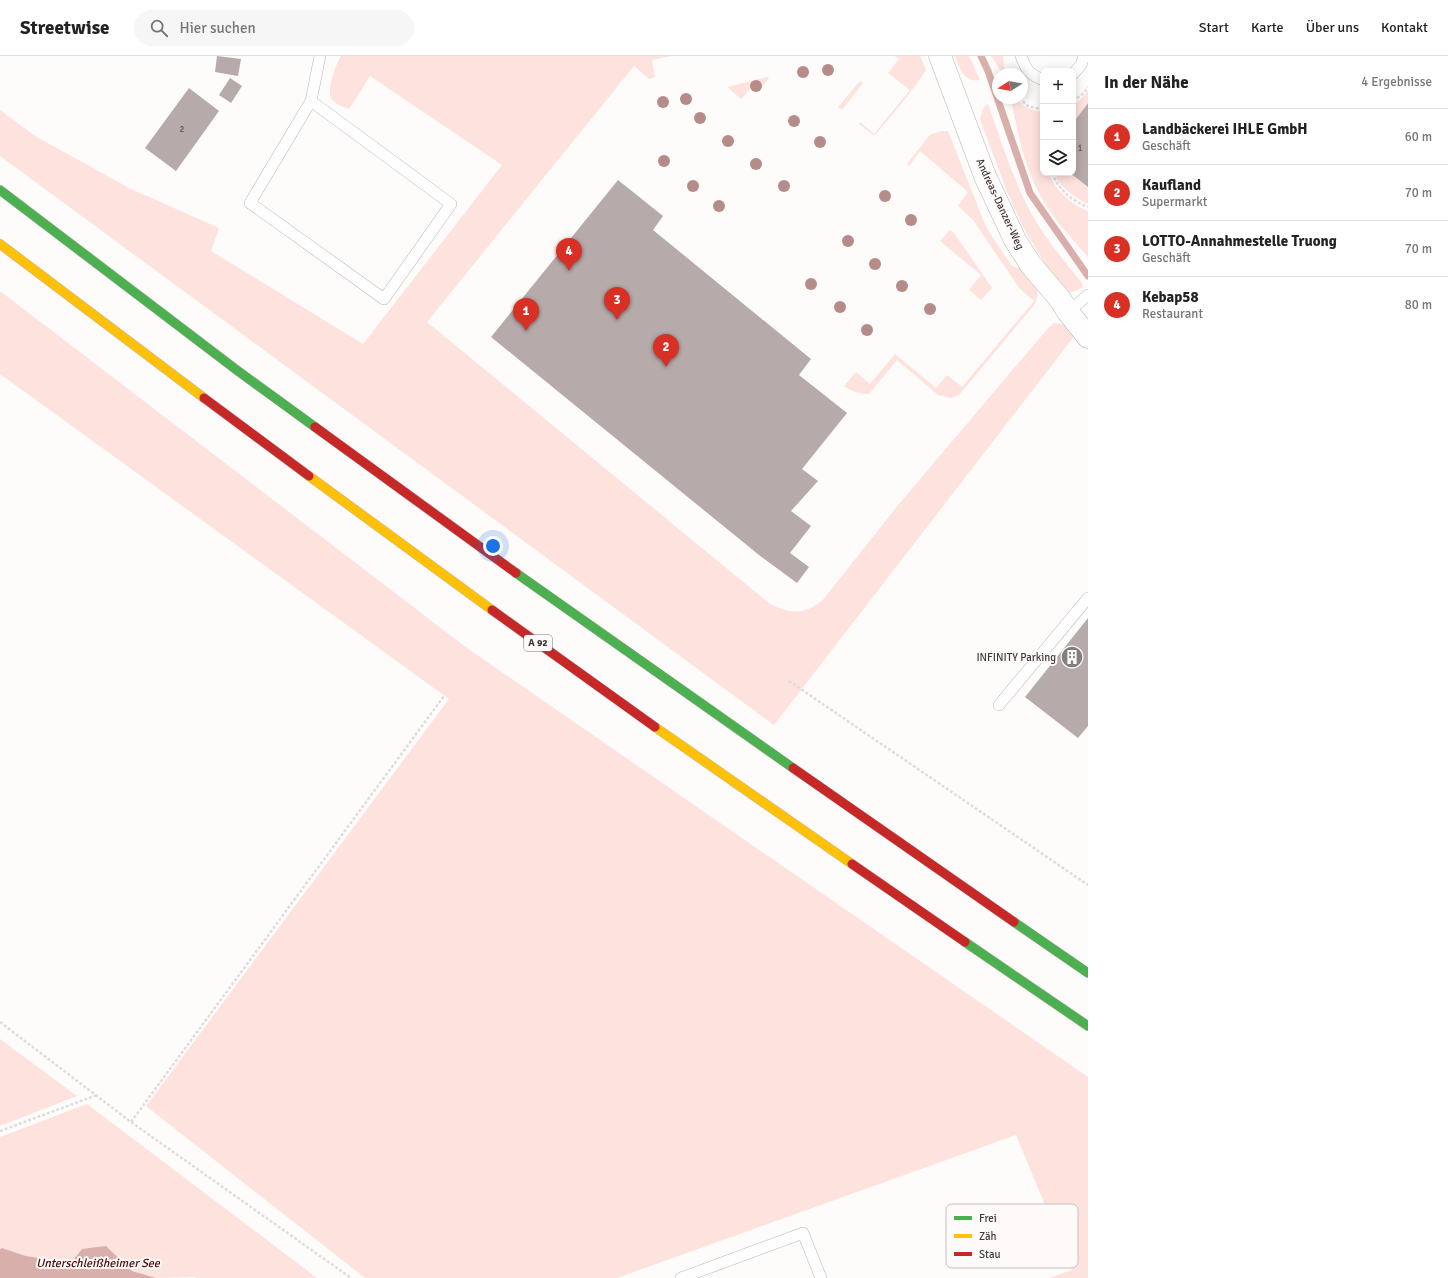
<!DOCTYPE html>
<html lang="de">
<meta charset="utf-8">
<style>
body{margin:0;font-family:Signika,sans-serif;background:#f6f6f6;color:#222}
.controls{position:absolute;right:12px;top:12px;display:grid;overflow:hidden;border-radius:8px;box-shadow:0 2px 10px #0003}
.controls button{width:36px;height:36px;display:grid;place-items:center;padding:0;border:0;border-bottom:1px solid #e0e0e0;background:#fff;color:#222;font:20px sans-serif}
.compass{position:absolute;left:992px;top:12px;width:36px;height:36px;border-radius:50%;background:#fff;box-shadow:0 2px 10px #0003;rotate:259deg}
.you{position:absolute;left:493px;top:490px;width:14px;height:14px;margin:-10px;border:3px solid #fff;border-radius:50%;background:#1a73e8;box-shadow:0 0 0 6px #1a73e833}
.badge{display:grid;place-items:center;width:26px;height:26px;border-radius:50%;background:#d93025;color:#fff;font-size:13px;font-weight:700}
.pin{position:absolute;translate:-50% -33px;filter:drop-shadow(0 1px 2px #0008)}
.pin::after{content:'';position:absolute;top:21px;width:14px;height:12px;background:inherit;clip-path:polygon(0 0,100% 0,50% 100%)}
.list{margin:0;padding:0;list-style:none}
h2{display:flex;justify-content:space-between;align-items:center;height:52px;margin:0;padding:0 16px;font-size:17px}
h2 small{font-size:13px;font-weight:400;color:#767676}
.list li{display:grid;grid-template-columns:26px 1fr auto;gap:12px;align-items:center;box-sizing:border-box;height:56px;padding:0 16px;border-top:1px solid #e0e0e0}
.list b{display:block;font-size:15px;white-space:nowrap}
.list p{margin:0;font-size:13px;white-space:nowrap;color:#767676}
.list em{font-size:13px;font-style:normal;color:#767676}
.icon{flex:none;width:22px;height:22px;fill:none;stroke:currentColor;stroke-width:2;stroke-linecap:round;stroke-linejoin:round}
.map{position:relative;flex:none;width:1088px;height:1222px;overflow:hidden}
header{display:flex;align-items:center;gap:24px;box-sizing:border-box;height:56px;padding:0 20px;background:#fff;border-bottom:1px solid #e0e0e0}
header strong{font-size:19px}
nav{display:flex;gap:22px;margin-inline-start:auto;font-size:14px}
.search{width:280px;height:36px;background:#f6f6f6;display:flex;align-items:center;gap:10px;box-sizing:border-box;padding:0 14px;border-radius:22px;color:#767676;font-size:15px}
main{display:flex}
aside{flex:1;background:#fff}
.map>svg:first-child{display:block}
.green{fill:#fee2de}
.water{fill:#d8afaa}
.lines{fill:none;stroke-linecap:round;stroke-linejoin:round}
.stream{stroke:#d8afaa;stroke-width:7}
.building{fill:#b6abaa}
.lane-casing{stroke:#bab6b5;stroke-width:12}
.street-casing{stroke:#bab6b5;stroke-width:23}
.fast-casing{stroke:#bab6b5;stroke-width:10}
.slow-casing{stroke:#bab6b5;stroke-width:10}
.jam-casing{stroke:#bab6b5;stroke-width:10}
.path{stroke:#dedddd;stroke-width:2.5;stroke-dasharray:3 2;stroke-linecap:butt}
.lane{stroke:#fffefe;stroke-width:11}
.street{stroke:#fffefe;stroke-width:22}
.fast{stroke:#4caf50;stroke-width:9}
.slow{stroke:#ffc107;stroke-width:9}
.jam{stroke:#c62828;stroke-width:9}
.tree{fill:#b58c8a}
.labels{text-anchor:middle;dominant-baseline:central;stroke-width:4;stroke-linejoin:round;paint-order:stroke}
.number-label{font-size:9px;fill:#5f5655}
.shield{fill:#fffafa;stroke:#7b7473;stroke-width:1}
.shield-label{font-size:10px;font-weight:bold;fill:#423a39}
.street-label{font-size:11px;fill:#423a39;stroke:#fffafa}
.poi-label{font-size:11px;fill:#423a39;stroke:#fffafa;text-anchor:end}
.water-label{font-size:12px;font-style:italic;fill:#500a0a;stroke:#fffafa}
.key{fill:#fffafa;stroke:#c6c0c0;stroke-width:1}
.key-label{font-size:11px;fill:#423a39}
</style>
<header>
<strong>Streetwise</strong>
<div class="search"><svg class="icon" aria-label="search" viewBox="0 0 24 24"><circle cx="10" cy="10" r="6"/><path d="M15 15l6 6"/></svg>Hier suchen</div>
<nav><a>Start</a><a>Karte</a><a>Über uns</a><a>Kontakt</a></nav>
</header>
<main>
<div class="map">
<svg width="1088" height="1222" viewBox="0 0 1088 1222">
<rect width="100%" height="100%" fill="#fefbfb"/>
<!-- green -->
<path class="green" d="M341,0H671L652,4L655,21L649,23L634,10L427,266L770,548C791,558 803,559 822,545L899,448L1049,271L1054,267C1064,267 1069,271 1076,278L774,669L0,100V54L35,80L131,133L219,172L211,195L363,288L502,109L370,20L349,53C344,51 334,48 331,42C327,34 336,7 341,0Z
M895,0H920L926,14C911,37 894,57 876,78L873,79L859,68L860,66L874,78L910,34L888,17L899,3Z
M955,0H969L980,24C964,27 959,12 955,0Z
M991,0H1003L1004,14L1001,15Z
M767,21L769,22L758,36L752,31L741,43L727,31Z
M860,25L863,27L842,54L838,51Z
M1088,35V47L1073,67V49L1079,45Z
M1015,42C1024,50 1031,55 1043,56V117H1048C1056,134 1070,148 1088,155V201C1070,181 1050,159 1038,135C1023,106 1017,74 1011,43Z
M988,48C1001,85 1013,123 1031,157C1045,182 1064,205 1082,227L1083,231L1073,236H1065L1042,203L1023,171L1007,136L980,63L984,51Z
M942,75H948L986,171L1011,209L1014,211L1022,212C1032,223 1042,232 1035,248L959,339L951,342L938,339L897,304L869,338C860,338 852,336 844,330L856,316L870,328L895,298L936,332L947,319L962,331L1034,245L1020,233L973,164L958,150L968,136L920,95L909,110L907,108L928,81L932,78Z
M1054,117H1070L1088,131V148C1074,141 1060,132 1054,117Z
M950,174L954,177L992,232L981,244L969,234L981,219L940,185Z
M0,235L467,592L1088,1021V1222H1049L1072,1214L1016,1079L617,1222H365L146,1050L449,643L0,318Z
M0,983L77,1040L0,1070Z
M87,1048L317,1222H196L195,1221L156,1222L132,1215L106,1190L71,1207L26,1200L2,1192L0,1193V1081Z"/>
<!-- water -->
<path class="water" d="M106,1190L132,1215L156,1222H0V1193L2,1192L26,1200L71,1207L82,1193Z"/>
<g class="lines">
<!-- stream -->
<path class="stream" d="M981,0L988,15L1030,137L1088,220"/>
</g>
<!-- building -->
<path class="building" d="M217,0L241,3L238,20L215,16Z
M230,22L242,30L231,47L219,39Z
M189,32L219,55L176,115L145,92Z
M1088,47V131L1070,117H1073V67Z
M618,124L663,160L653,174L811,303L799,319L847,357L802,413L818,425L791,455L811,470L790,497L809,511L797,527L759,499L491,281Z
M1088,562V670L1078,682L1025,641Z"/>
<g class="lines">
<!-- lane casing -->
<g class="lane-casing">
<path id="lane" d="M1021,0C1026,14 1029,18 1043,24
M1073,18L1081,9L1084,0
M311,45L451,148L384,243L250,147L311,45L320,0
M1068,256L1088,239
M999,649L1088,542
M681,1222L803,1177L821,1222"/>
</g>
<!-- street casing -->
<g class="street-casing">
<path id="street" d="M940,0L985,120L1015,184L1031,209L1060,243L1068,256L1088,281"/>
</g>
<!-- fast casing -->
<g class="fast-casing">
<path id="fast" d="M0,134L238,315L315,371
M516,517L793,712
M1014,866L1088,917
M965,886L1088,970"/>
</g>
<!-- slow casing -->
<g class="slow-casing">
<path id="slow" d="M0,188L204,342
M309,420L492,554
M655,671L852,808"/>
</g>
<!-- jam casing -->
<g class="jam-casing">
<path id="jam" d="M204,342L309,420
M315,371L516,517
M492,554L655,671
M793,712L1014,866
M852,808L965,886"/>
</g>
<!-- path -->
<path class="path" d="M1019,42L1028,50L1043,54
M1073,45L1084,37L1088,31
M1052,117C1059,134 1071,144 1088,151
M789,625L1088,829
M0,966L131,1066L351,1222
M131,1066L444,640
M0,1075L97,1039"/>
<!-- lane -->
<use href="#lane" class="lane"/>
<!-- street -->
<use href="#street" class="street"/>
<!-- fast -->
<use href="#fast" class="fast"/>
<!-- slow -->
<use href="#slow" class="slow"/>
<!-- jam -->
<use href="#jam" class="jam"/>
</g>
<!-- trees -->
<g class="tree">
<circle cx="828" cy="14" r="6"/>
<circle cx="803" cy="16" r="6"/>
<circle cx="756" cy="30" r="6"/>
<circle cx="686" cy="43" r="6"/>
<circle cx="663" cy="46" r="6"/>
<circle cx="700" cy="62" r="6"/>
<circle cx="794" cy="65" r="6"/>
<circle cx="728" cy="85" r="6"/>
<circle cx="820" cy="86" r="6"/>
<circle cx="664" cy="105" r="6"/>
<circle cx="756" cy="108" r="6"/>
<circle cx="693" cy="130" r="6"/>
<circle cx="784" cy="130" r="6"/>
<circle cx="885" cy="140" r="6"/>
<circle cx="719" cy="150" r="6"/>
<circle cx="911" cy="164" r="6"/>
<circle cx="848" cy="185" r="6"/>
<circle cx="875" cy="208" r="6"/>
<circle cx="811" cy="228" r="6"/>
<circle cx="902" cy="230" r="6"/>
<circle cx="840" cy="251" r="6"/>
<circle cx="930" cy="253" r="6"/>
<circle cx="867" cy="274" r="6"/>
</g>
<!-- icons -->
<defs>
<g id="building-disc" transform="scale(1.15)"><circle r="9.5" fill="#847e7d" stroke="#fffafa"/><path d="M-4-6H4V6H1V3H-1V6H-4ZM-2.5-4.3h1.7v1.8h-1.7ZM.8-4.3h1.7v1.8H.8ZM-2.5-1h1.7V.8h-1.7ZM.8-1h1.7V.8H.8Z" fill="#fff"/></g>
</defs>
<g fill-rule="evenodd">
<use href="#building-disc" x="1072" y="601"/>
</g>
<g class="labels">
<!-- number labels -->
<g class="number-label">
<text x="182" y="73">2</text>
<text x="1080" y="92">1</text>
</g>
<!-- shield labels -->
<rect class="shield" x="524" y="579" width="28" height="16" rx="3"/>
<g class="shield-label">
<text x="538" y="587">A 92</text>
</g>
<!-- street labels -->
<g class="street-label">
<text transform="translate(1000 148) rotate(65)">Andreas-Danzer-Weg</text>
</g>
<!-- poi labels -->
<g class="poi-label">
<text x="1056" y="601">INFINITY Parking</text>
</g>
<!-- water labels -->
<g class="water-label">
<text x="98" y="1207">Unterschleißheimer See</text>
</g>
</g>
<!-- legend -->
<rect x="946" y="1148" width="132" height="64" rx="6" class="key"/>
<rect x="954" y="1160" width="18" height="4" fill="#4caf50"/>
<rect x="954" y="1178" width="18" height="4" fill="#ffc107"/>
<rect x="954" y="1196" width="18" height="4" fill="#c62828"/>
<g class="key-label">
<text x="979" y="1166">Frei</text>
<text x="979" y="1184">Zäh</text>
<text x="979" y="1202">Stau</text>
</g>
</svg>
<div class="controls">
<button>+</button>
<button>−</button>
<button><svg class="icon" aria-label="layers" viewBox="0 0 24 24"><path d="M12 4l9 5-9 5-9-5zM3 14l9 5 9-5"/></svg></button>
</div>
<svg class="compass" viewBox="-18 -18 36 36"><path d="M0-13l5 13h-10z" fill="#e53935"/><path d="M0 13l5-13h-10z" fill="#767676"/></svg>
<div class="you"></div>
<div class="pin badge" style="left:526px;top:275px">1</div>
<div class="pin badge" style="left:666px;top:311px">2</div>
<div class="pin badge" style="left:617px;top:264px">3</div>
<div class="pin badge" style="left:569px;top:215px">4</div>
</div>
<aside>
<h2>In der Nähe<small>4 Ergebnisse</small></h2>
<ul class="list">
<li><span class="badge">1</span><div><b>Landbäckerei IHLE GmbH</b><p>Geschäft</p></div><em>60 m</em></li>
<li><span class="badge">2</span><div><b>Kaufland</b><p>Supermarkt</p></div><em>70 m</em></li>
<li><span class="badge">3</span><div><b>LOTTO-Annahmestelle Truong</b><p>Geschäft</p></div><em>70 m</em></li>
<li><span class="badge">4</span><div><b>Kebap58</b><p>Restaurant</p></div><em>80 m</em></li>
</ul>
</aside>
</main>
